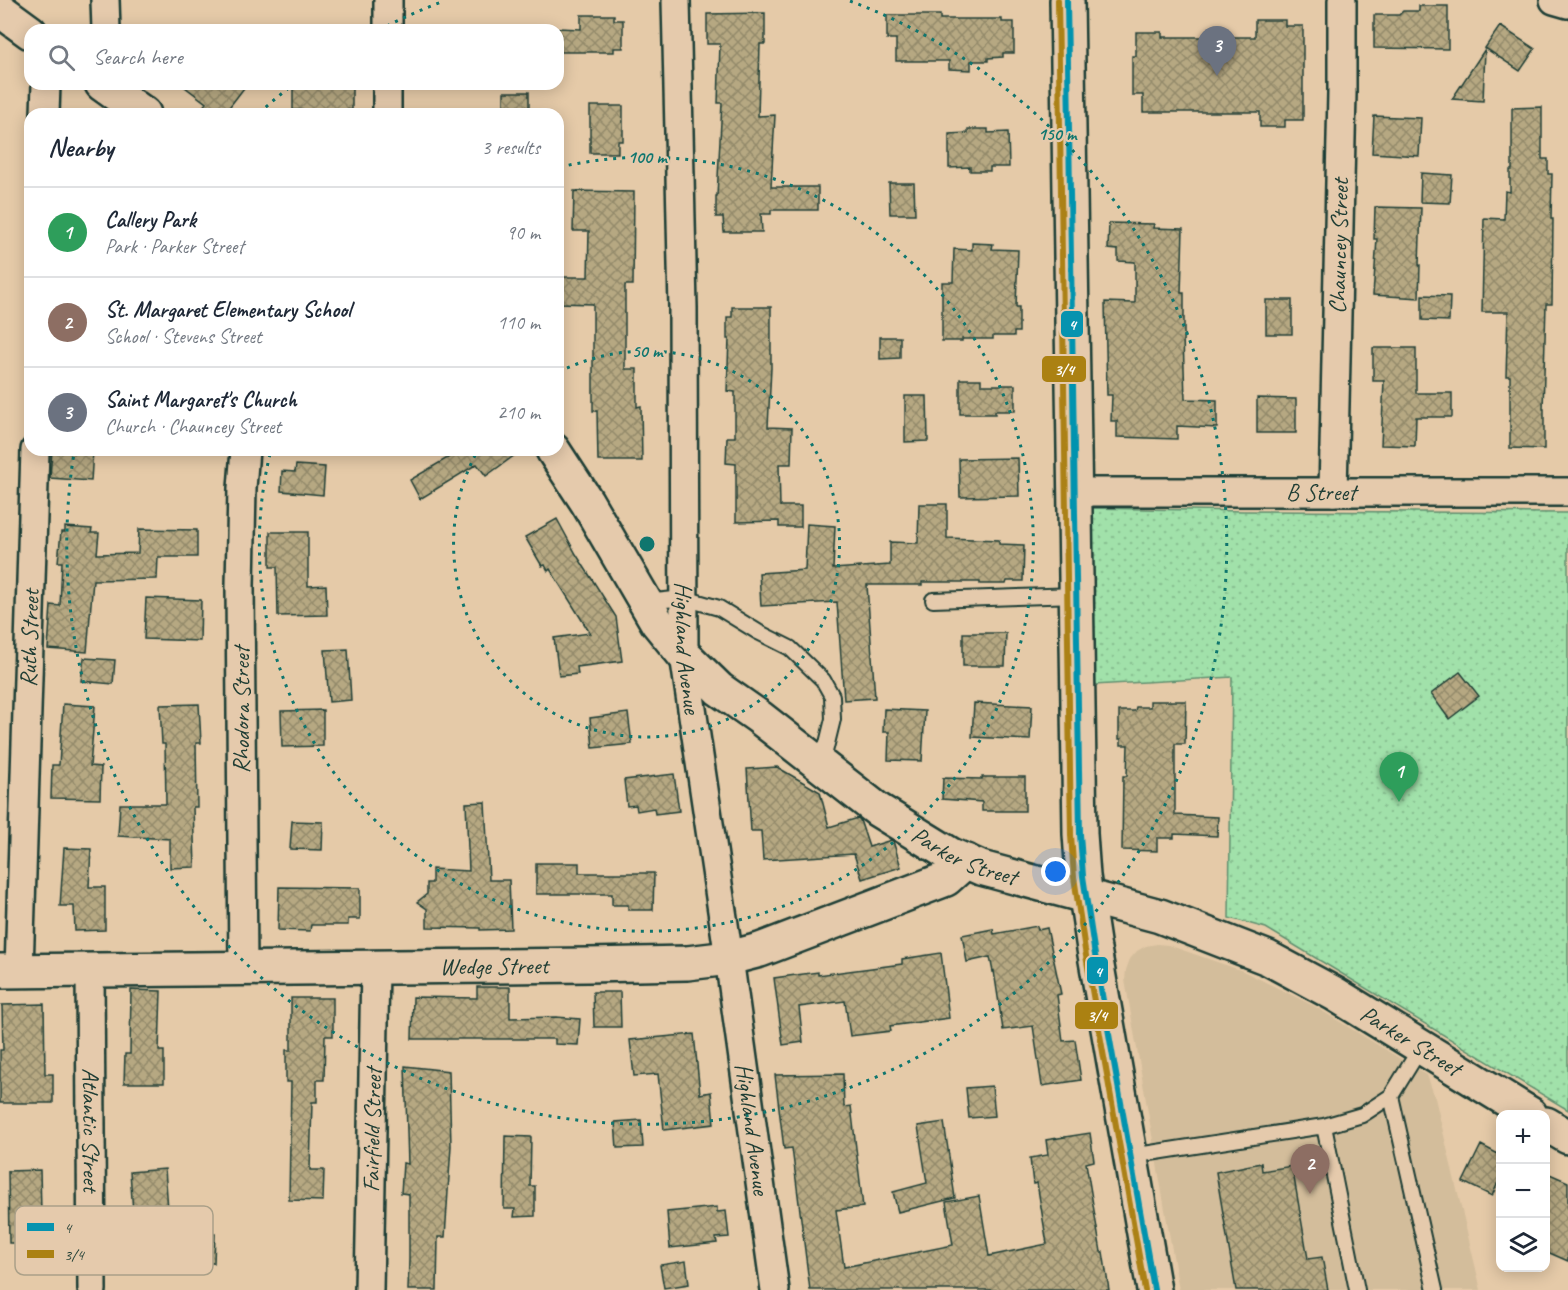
<!DOCTYPE html>
<meta charset="utf-8">
<style>
body{margin:0;font-family:Caveat,sans-serif;background:#f2f2f3;color:#1f2937}
.controls{position:absolute;right:18px;bottom:18px;display:grid;overflow:hidden;border-radius:12px;box-shadow:0 3px 15px #0003}
.controls button{width:54px;height:54px;display:grid;place-items:center;padding:0;border:0;border-bottom:2px solid #e0e1e3;background:#fff;color:#1f2937;font:30px sans-serif}
.you{position:absolute;left:1056px;top:872px;width:21px;height:21px;margin:-15px;border:4px solid #fff;border-radius:50%;background:#1a73e8;box-shadow:0 0 0 9px #1a73e833}
.badge{display:grid;place-items:center;width:39px;height:39px;border-radius:50%;background:#7c3aed;color:#fff;font-size:20px;font-weight:700}
.pin{position:absolute;translate:-50% -50px;filter:drop-shadow(0 2px 3px #0008)}
.pin::after{content:'';position:absolute;top:32px;width:21px;height:18px;background:inherit;clip-path:polygon(0 0,100% 0,50% 100%)}
.list{margin:0;padding:0;list-style:none}
h2{display:flex;justify-content:space-between;align-items:center;height:78px;margin:0;padding:0 24px;font-size:26px}
h2 small{font-size:20px;font-weight:400;color:#747a83}
.list li{display:grid;grid-template-columns:39px 1fr auto;gap:18px;align-items:center;box-sizing:border-box;height:90px;padding:0 24px;border-top:2px solid #e0e1e3}
.list b{display:block;font-size:22px;white-space:nowrap}
.list p{margin:0;font-size:20px;white-space:nowrap;color:#747a83}
.list em{font-size:20px;font-style:normal;color:#747a83}
.icon{flex:none;width:33px;height:33px;fill:none;stroke:currentColor;stroke-width:2;stroke-linecap:round;stroke-linejoin:round}
.map{position:relative;flex:none;width:1568px;height:1290px;overflow:hidden}
.search{position:absolute;background:#fff;box-shadow:0 3px 15px #0003;left:24px;top:24px;width:540px;height:66px;display:flex;align-items:center;gap:15px;box-sizing:border-box;padding:0 21px;border-radius:18px;color:#747a83;font-size:22px}
.panel{position:absolute;background:#fff;box-shadow:0 3px 15px #0003;left:24px;top:108px;width:540px;height:348px;border-radius:18px}
.map>svg:first-child{display:block}
.built{fill:#d3bd9b}
.park{fill:url(#park-dots);stroke:#608f6f;stroke-width:1.5}
.building{fill:url(#building-cross-hatch);stroke:#1f3d34;stroke-width:1.5}
.lines{fill:none;stroke-linecap:round;stroke-linejoin:round}
.lane-casing{stroke:#1f3d34;stroke-width:18}
.street-casing{stroke:#1f3d34;stroke-width:32}
.secondary-casing{stroke:#1f3d34;stroke-width:38}
.lane{stroke:#e5caac;stroke-width:14}
.street{stroke:#e5caac;stroke-width:27}
.secondary{stroke:#e5caac;stroke-width:33}
.bus-1-casing{stroke:#e5caac;stroke-width:10}
.bus-2-casing{stroke:#e5caac;stroke-width:10}
.bus-1{stroke:#0693af;stroke-width:6}
.bus-2{stroke:#ab8112;stroke-width:6}
.ring{fill:none;stroke:#0f766e;stroke-width:3;stroke-dasharray:3 6}
.labels{text-anchor:middle;dominant-baseline:central;stroke-width:4.5;stroke-linejoin:round;paint-order:stroke}
.street-label{font-size:24px;fill:#1f3d34;stroke:#e5caac}
.key{fill:#e5caac;stroke:#aaa088;stroke-width:1.5}
.key-label{font-size:16px;fill:#1f3d34}
.centre{fill:#0f766e;stroke:#e5caac;stroke-width:3}
.ring-label{font-size:18px;text-anchor:middle;font-weight:bold;fill:#0f766e;stroke:#e5caac;stroke-width:4.5;stroke-linejoin:round;paint-order:stroke}
.line-badge{stroke:#e5caac;stroke-width:2}
.badge-label{font-size:16px;text-anchor:middle;font-weight:bold;fill:#fff}
</style>
<div class="map">
<svg width="1568" height="1290" viewBox="0 0 1568 1290">
<defs>
<pattern id="park-dots" width="8" height="8" patternUnits="userSpaceOnUse" patternTransform="scale(1.5)"><rect width="8" height="8" fill="#a1e1aa"/><path d="M2 2h.1M6 6h.1" fill="none" stroke="#8ac293" stroke-width="1.8" stroke-linecap="round"/></pattern>
<pattern id="building-cross-hatch" width="8" height="8" patternUnits="userSpaceOnUse" patternTransform="scale(1.5)"><rect width="8" height="8" fill="#b6a882"/><path d="M0 0l8 8M0 8l8-8" fill="none" stroke="#938a6b"/></pattern>
</defs>
<rect width="100%" height="100%" fill="#e5caa8"/>
<filter id="ink" filterUnits="userSpaceOnUse"><feTurbulence type="fractalNoise" baseFrequency=".0167" numOctaves="2"/><feDisplacementMap in="SourceGraphic" scale="12" xChannelSelector="R" yChannelSelector="G"/><feConvolveMatrix kernelMatrix="1 2 1 2 8 2 1 2 1" color-interpolation-filters="sRGB"/></filter>
<g filter="url(#ink)">
<!-- built -->
<path class="built" d="M1157,944L1168,945L1243,971L1314,1006L1427,1075L1435,1098L1481,1290H1179L1125,980L1126,970L1130,959L1137,951L1146,946Z"/>
<!-- park -->
<path class="park" d="M1092,508L1243,511L1568,513V1110L1266,928L1229,918L1232,677L1094,685Z"/>
<!-- building -->
<path class="building" d="M1419,6H1448V49L1374,48V15H1399L1403,11H1419Z
M765,13V44H760L758,116L775,115L771,187H818V210H771V214H761L762,232H724L723,217H716V196H717L722,103H718L720,44H707V14Z
M581,15H614V20H623V48H614V52H558V28L581,29Z
M887,15H940V19H1002V22H1014V53H1003V57L988,58V61H971V70L949,69V61H896V39H887Z
M1255,20H1285V26H1303V120H1285V127H1260V112H1143V95H1132V56H1136V32H1162V37H1255Z
M1500,26L1535,49L1520,71L1485,48Z
M1485,49L1483,101L1452,99Z
M181,84H247L224,114H197L206,103Z
M293,84H352V110H293Z
M504,92H529V114H504Z
M590,106H623V141H618V153H590Z
M1542,107V159H1548V174H1552L1551,219H1553L1552,304H1546L1543,409H1544V449L1510,448V376H1506L1508,312H1482L1484,218L1504,219L1505,191L1510,192V170H1512V108Z
M1374,116L1421,118L1419,156L1372,153Z
M968,129H988V133L1008,132L1009,167H990V171H970V167L949,168V134L968,133Z
M1421,173L1452,175L1450,203L1420,202Z
M889,183H914L915,214H890Z
M574,191L634,192L633,285H625V369H637V407L641,406L642,461H598L597,411H593V304L558,303V277H588L589,231H573Z
M1375,207L1421,208L1419,265H1420L1419,298L1373,295L1377,239H1374Z
M1109,223L1154,224L1153,228L1183,229L1181,293H1184V337H1183L1185,399L1217,400V428L1177,426V439L1117,437V421H1111L1112,395H1107L1105,302L1135,303V262L1118,261V250L1108,249Z
M972,243L993,244L992,249L1018,250L1016,307H1019V332H1014V336H993V339H962V341H942V282H953L954,249L972,250Z
M1422,295L1450,296L1449,321L1422,320Z
M1266,300H1292V334H1266Z
M732,307H771V368L768,427L792,428L791,464H779L780,507V506H801V527H779V521L736,522V464L726,463L727,437H735V392L727,391L729,339H727V317H732Z
M880,337H900V358L880,359Z
M1373,348H1416V393H1452V417H1416L1415,446L1381,445L1384,381H1373Z
M960,379H981V385H1015V411H995V414H960Z
M905,396H927L928,441L905,442Z
M1257,398L1296,399V433H1257Z
M52,450H93L91,481L50,478Z
M461,450H522L486,476L477,464L420,499L410,480Z
M1018,458L1019,496L960,497L959,459Z
M296,465L325,467L323,495L281,491L282,471L295,472Z
M919,504H947V538L999,540V544L1024,545L1023,581H1007L1006,584H980V582H922V585H867L875,698L844,700L837,602L761,606L759,573L805,570L807,524L835,526L833,569L890,565V542L918,543Z
M557,519L576,554L616,617L622,661L577,667L578,674L559,676L554,638L590,633L550,569L548,571L545,565L542,566L525,537Z
M65,527L92,529L91,533H99L97,554L138,553L139,529L197,530V557H158L157,579L93,580L87,652L48,649L51,605L60,606L62,562H58L61,532H65Z
M270,532H308V586L326,585L327,615L278,616L277,567H270Z
M146,598L201,600L200,641L144,639Z
M963,633H1006L1005,666H963Z
M348,649L351,700L329,702L325,650Z
M84,658L115,660L113,684L81,681Z
M1460,672L1479,696L1449,719L1431,694Z
M1150,701H1186L1185,744H1175V815L1218,817L1217,836L1174,834V838H1157V851L1122,850L1123,776H1127L1128,745H1121V739H1119V711H1135L1136,707H1150Z
M974,703L1032,706L1030,740L972,737Z
M63,704L95,706L90,766L101,767L100,799L51,798L52,765H59Z
M199,704L201,743H196L197,807H193L195,867L170,868V839L118,836L120,804H166L165,744H162L160,705Z
M884,709L925,711L922,761L888,760L889,732H883Z
M323,710V746L282,747L281,711Z
M628,713L632,744L593,748L590,718Z
M777,767L820,792L829,827L858,818L860,820L869,847L891,840L893,841L901,867L862,879L854,854L763,860L761,831H751L747,769Z
M674,774L679,811L655,814L654,808L637,811L636,805L627,806L624,780Z
M982,777H1025V811H982V802L942,799L943,778L982,779Z
M485,802L489,880H509L511,929L480,930V928L427,927V909L417,902L427,894V883H432V869L469,871L466,803Z
M292,821L323,822L322,850L290,849Z
M64,848L91,849L89,887H105V930L75,931L74,906H60Z
M536,863H579V873H654L653,910H628V905H612V894H536Z
M279,887L360,888V919H348V925H311L310,931L278,930Z
M1037,926L1038,930L1047,928L1061,994L1057,995L1063,1041L1075,1040L1081,1080L1042,1086L1033,1026L1003,1030L994,971L993,972L990,957L967,962L962,935L993,929L994,934Z
M941,953L949,1018L890,1026L891,1031L850,1036L845,1001L799,1007L803,1042L783,1045L774,978L818,972V975L902,964V959Z
M477,987H510V1018L556,1017L580,1019L578,1045L555,1044V1039H412L413,997L477,998Z
M131,990L161,991L159,1051H164V1083H124L125,1054H130Z
M593,992H620L621,1027H594Z
M291,998H333V1036H325L324,1080H317V1102H312L310,1170H324L323,1201L289,1200L291,1082H286V1050H291Z
M44,1004L45,1074H53V1103H0V1050H3L2,1005Z
M694,1034L700,1094L711,1092L714,1124L664,1130L658,1074L634,1076L630,1040Z
M405,1066L449,1071L451,1146L445,1237H438L437,1290H408L409,1260V1194L401,1193L403,1163L408,1164Z
M843,1074L844,1107L851,1106L863,1207L836,1210L844,1267L953,1245L946,1202L979,1196L989,1256L1047,1244L1037,1183L1033,1184L1030,1158L1048,1155L1046,1140L1090,1133L1094,1161L1086,1163L1101,1252H1103L1109,1290H810L792,1148L784,1149L775,1075Z
M992,1086L995,1116L969,1118L966,1088Z
M641,1120L643,1147L617,1148L615,1122Z
M944,1122L955,1198L898,1212L893,1192L927,1183L918,1126Z
M505,1136L531,1137L530,1186H535V1216L514,1217L515,1209H504Z
M1481,1145L1500,1155V1178L1492,1196L1463,1182Z
M1261,1163L1262,1171L1292,1166L1308,1259L1322,1257L1328,1290H1236L1216,1172Z
M165,1169L169,1222L134,1225L130,1172Z
M40,1170L41,1213H28L29,1243H9L8,1171Z
M1545,1172L1568,1182V1261L1545,1251Z
M717,1207V1212L726,1211L729,1237L716,1238L717,1243L670,1248L667,1212Z
M186,1234H215L214,1263H186Z
M686,1261L689,1284L664,1288L660,1265Z"/>
<g class="lines">
<!-- lane casing -->
<g class="lane-casing">
<path id="lane" d="M933,600L1077,595
M646,602L684,598L719,608L758,632L790,648L823,680L832,696L833,719L822,764
M1391,1096L1435,1290
M1324,1126L1357,1290
M1131,1156L1324,1126L1362,1115L1391,1096L1421,1047"/>
</g>
<!-- street casing -->
<g class="street-casing">
<g id="street">
<path d="M105,0L106,30"/>
<path id="s1" d="M676,0L683,308L684,655L729,958L775,1290"/>
<path d="M1554,0L1568,4"/>
<path d="M388,30V0"/>
<path d="M45,114L46,84"/>
<path d="M387,114V84"/>
<path id="s2" d="M1075,492H1568"/>
<path id="s3" d="M1333,492L1342,93V0"/>
<path d="M243,969L240,586L242,488L245,450"/>
<path id="s4" d="M90,970L92,1290"/>
<path id="s5" d="M19,971L35,450"/>
<path id="s6" d="M369,1290L375,968"/>
</g>
</g>
<!-- secondary casing -->
<g class="secondary-casing">
<g id="secondary">
<path d="M1067,0L1080,834L1083,876L1094,949L1154,1290"/>
<path d="M0,10L30,32"/>
<path d="M102,84L144,114"/>
<path id="s7" d="M553,450L587,502L657,622L684,655L719,689L759,717L878,810L951,855L981,868L1160,916L1268,958L1335,994L1530,1114"/>
<path id="s8" d="M0,971L588,965L687,963L729,958L760,950L946,879L966,861"/>
<path d="M1546,1124L1568,1137"/>
</g>
</g>
<!-- lane -->
<use href="#lane" class="lane"/>
<!-- street -->
<use href="#street" class="street"/>
<!-- secondary -->
<use href="#secondary" class="secondary"/>
<!-- bus-1 casing -->
<g class="bus-1-casing">
<path id="bus-1" d="M1067,0L1080,834L1083,876L1094,949L1154,1290"/>
</g>
<!-- bus-2 casing -->
<g class="bus-2-casing">
<path id="bus-2" d="M1058,0L1071,835L1074,877L1085,950L1145,1290"/>
</g>
<!-- bus-1 -->
<use href="#bus-1" class="bus-1"/>
<!-- bus-2 -->
<use href="#bus-2" class="bus-2"/>
</g>
</g>
<!-- distance rings -->
<g class="ring">
<path d="M559 372A193 193 0 1 1 478 450"/>
<path d="M560 167A387 387 0 1 1 271 450"/>
<path d="M259 113A580 580 0 0 1 290 87M379 30A580 580 0 0 1 444 1M850 1A580 580 0 1 1 74 453"/>
</g>
<g class="labels">
<!-- street labels -->
<g class="street-label">
<text stroke="none"><textPath href="#s3" startOffset="246">Chauncey Street</textPath></text>
<text stroke="none"><textPath href="#s2" startOffset="246">B Street</textPath></text>
<text stroke="none"><textPath href="#s5" startOffset="333">Ruth Street</textPath></text>
<text stroke="none"><textPath href="#s1" startOffset="648">Highland Avenue</textPath></text>
<text transform="translate(241 710) rotate(-90)">Rhodora Street</text>
<text stroke="none"><textPath href="#s7" startOffset="591">Parker Street</textPath></text>
<text stroke="none"><textPath href="#s8" startOffset="494">Wedge Street</textPath></text>
<text stroke="none"><textPath href="#s7" startOffset="1077">Parker Street</textPath></text>
<text stroke="none"><textPath href="#s6" startOffset="160">Fairfield Street</textPath></text>
<text stroke="none"><textPath href="#s1" startOffset="1134">Highland Avenue</textPath></text>
<text stroke="none"><textPath href="#s4" startOffset="160">Atlantic Street</textPath></text>
</g>
</g>
<!-- legend -->
<rect x="15" y="1206" width="198" height="69" rx="9" class="key"/>
<rect x="27" y="1223" width="27" height="8" fill="#0693af"/>
<rect x="27" y="1250" width="27" height="8" fill="#ab8112"/>
<g class="key-label">
<text x="64" y="1233">4</text>
<text x="64" y="1260">3/4</text>
</g>
<circle cx="647" cy="544" r="9" class="centre"/>
<g class="ring-label">
<text x="1057" y="140">150 m</text>
<text x="647" y="163">100 m</text>
<text x="647" y="357">50 m</text>
</g>
<g class="line-badge">
<rect x="1060" y="310" width="24" height="28" rx="6" fill="#0693af"/>
<rect x="1041" y="355" width="46" height="28" rx="6" fill="#ab8112"/>
<rect x="1086" y="956" width="23" height="29" rx="6" fill="#0693af"/>
<rect x="1074" y="1001" width="45" height="29" rx="6" fill="#ab8112"/>
</g>
<g class="badge-label">
<text x="1072" y="330">4</text>
<text x="1064" y="375">3/4</text>
<text x="1098" y="977">4</text>
<text x="1097" y="1021">3/4</text>
</g>
</svg>
<div class="controls">
<button>+</button>
<button>−</button>
<button><svg class="icon" aria-label="layers" viewBox="0 0 24 24"><path d="M12 4l9 5-9 5-9-5zM3 14l9 5 9-5"/></svg></button>
</div>
<div class="you"></div>
<div class="pin badge" style="left:1399px;top:802px;background:#2e9e5b">1</div>
<div class="pin badge" style="left:1310px;top:1194px;background:#8d6e63">2</div>
<div class="pin badge" style="left:1217px;top:76px;background:#6b7280">3</div>
<div class="search"><svg class="icon" aria-label="search" viewBox="0 0 24 24"><circle cx="10" cy="10" r="6"/><path d="M15 15l6 6"/></svg>Search here</div>
<section class="panel">
<h2>Nearby<small>3 results</small></h2>
<ul class="list">
<li><span class="badge" style="background:#2e9e5b">1</span><div><b>Callery Park</b><p>Park · Parker Street</p></div><em>90 m</em></li>
<li><span class="badge" style="background:#8d6e63">2</span><div><b>St. Margaret Elementary School</b><p>School · Stevens Street</p></div><em>110 m</em></li>
<li><span class="badge" style="background:#6b7280">3</span><div><b>Saint Margaret's Church</b><p>Church · Chauncey Street</p></div><em>210 m</em></li>
</ul>
</section>
</div>
